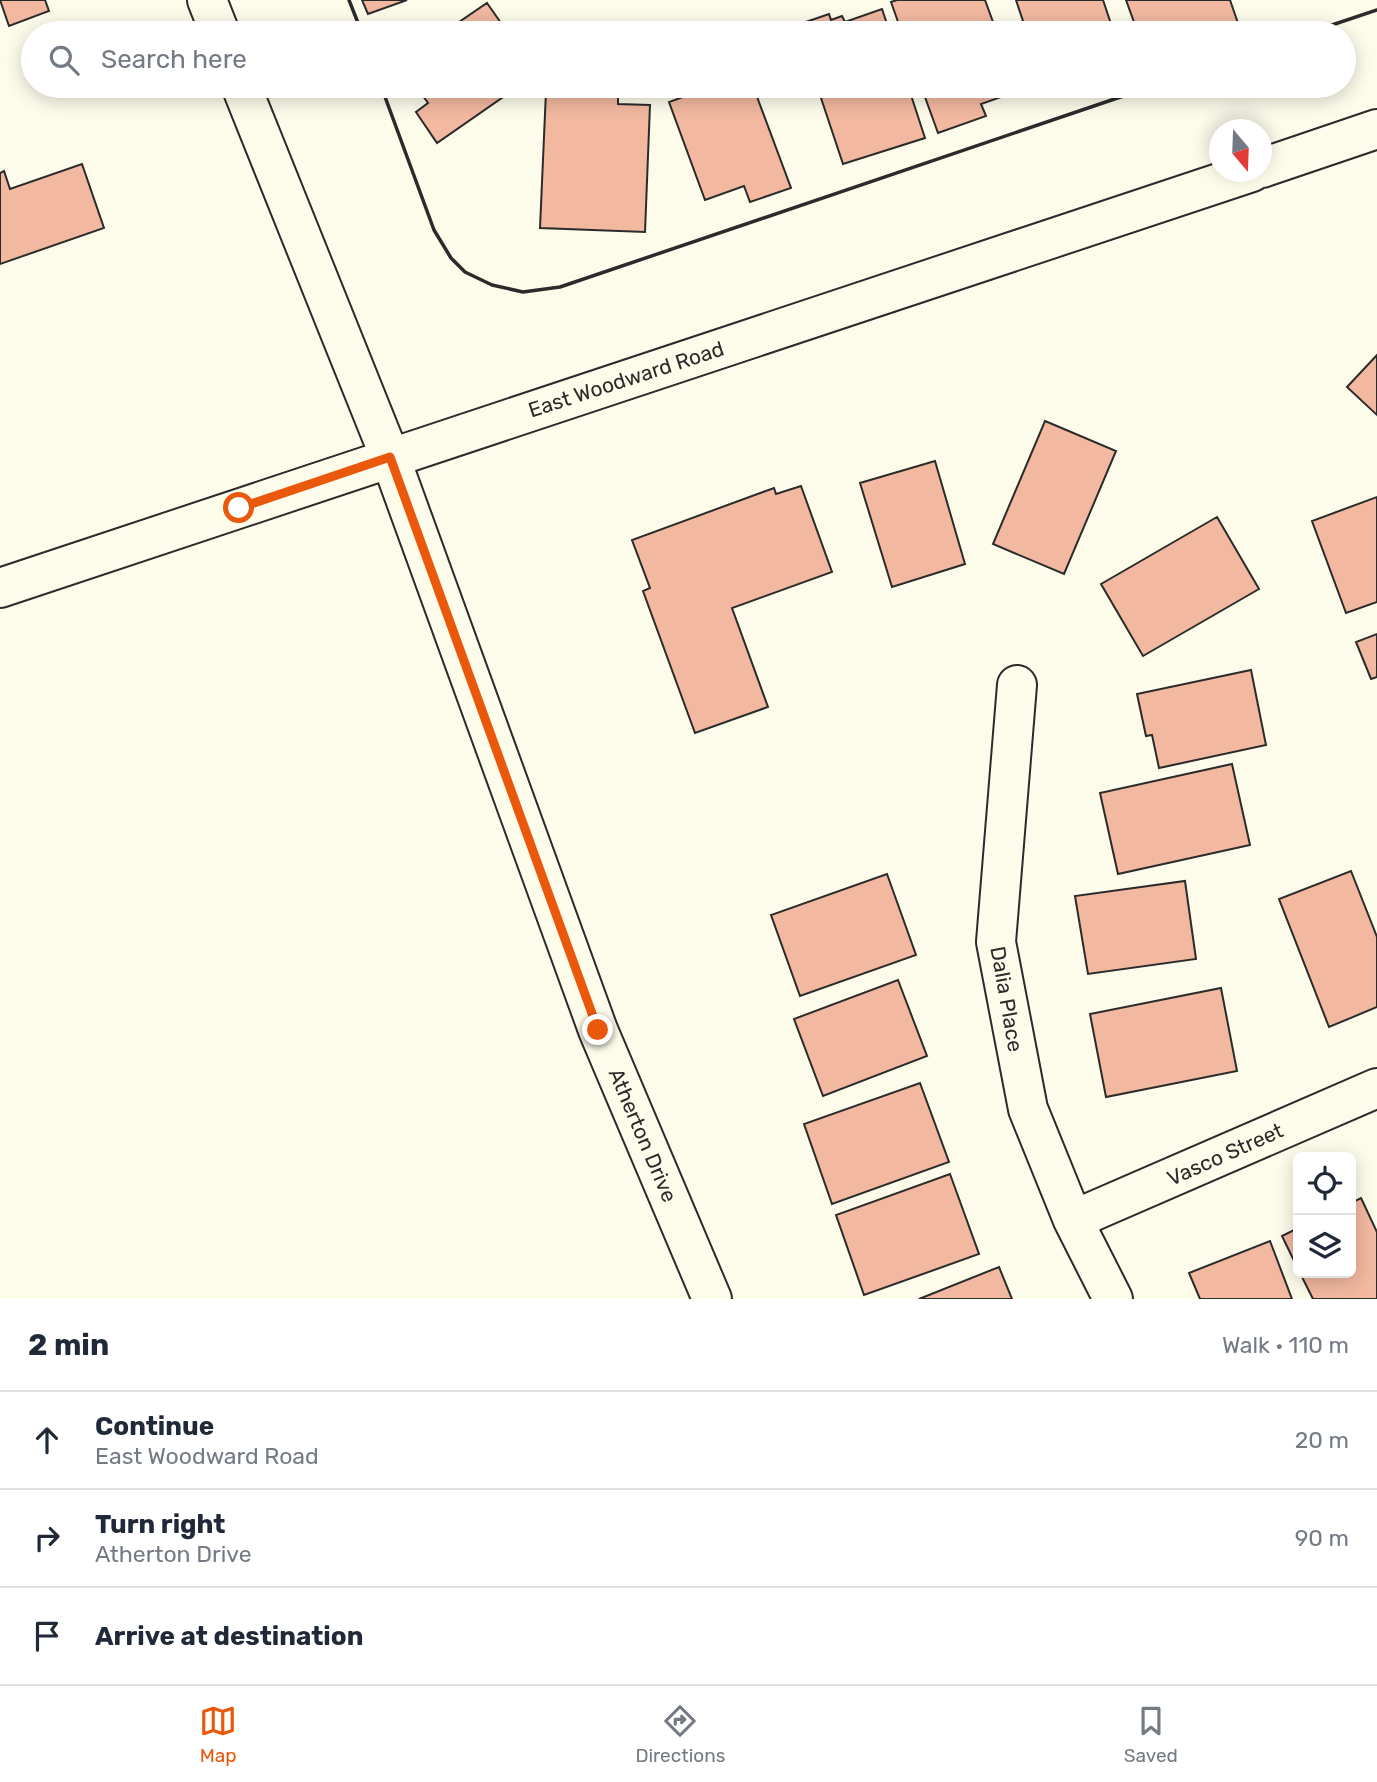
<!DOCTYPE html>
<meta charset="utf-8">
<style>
body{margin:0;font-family:Rubik,sans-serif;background:#f2f2f3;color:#1f2937}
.controls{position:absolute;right:21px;bottom:21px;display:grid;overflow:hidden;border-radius:10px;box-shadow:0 4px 18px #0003}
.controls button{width:63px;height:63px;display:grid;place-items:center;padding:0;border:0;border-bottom:2px solid #e0e1e3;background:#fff;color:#1f2937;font:35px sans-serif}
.compass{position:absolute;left:1209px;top:119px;width:63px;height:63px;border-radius:50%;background:#fff;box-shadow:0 4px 18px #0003;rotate:161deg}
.stop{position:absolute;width:21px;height:21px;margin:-16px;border:5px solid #ea580c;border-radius:50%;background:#fff}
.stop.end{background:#ea580c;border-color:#fff;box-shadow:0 2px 7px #0008}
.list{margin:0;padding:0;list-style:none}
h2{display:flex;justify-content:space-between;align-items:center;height:91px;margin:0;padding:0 28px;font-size:30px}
h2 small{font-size:23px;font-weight:400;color:#747a83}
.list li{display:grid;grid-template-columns:46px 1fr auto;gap:21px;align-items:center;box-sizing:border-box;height:98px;padding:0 28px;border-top:2px solid #e0e1e3}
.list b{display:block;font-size:26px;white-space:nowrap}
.list p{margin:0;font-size:23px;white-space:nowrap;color:#747a83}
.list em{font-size:23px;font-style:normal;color:#747a83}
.icon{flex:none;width:38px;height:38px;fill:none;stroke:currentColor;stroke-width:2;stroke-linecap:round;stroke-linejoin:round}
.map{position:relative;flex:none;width:1377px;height:1299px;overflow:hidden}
.search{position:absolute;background:#fff;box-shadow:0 4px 18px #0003;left:21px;right:21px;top:21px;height:77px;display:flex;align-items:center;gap:18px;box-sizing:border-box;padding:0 24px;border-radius:38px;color:#747a83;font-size:26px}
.sheet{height:385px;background:#fff}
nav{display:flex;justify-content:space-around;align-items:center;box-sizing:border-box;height:98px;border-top:2px solid #e0e1e3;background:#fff;font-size:19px;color:#747a83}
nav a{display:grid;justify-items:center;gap:4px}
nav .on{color:#ea580c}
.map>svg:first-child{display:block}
.building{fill:#f2b8a0;stroke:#2b2b2b;stroke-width:2}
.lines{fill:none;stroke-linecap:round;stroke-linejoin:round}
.minor-casing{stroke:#2b2b2b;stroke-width:42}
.tertiary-casing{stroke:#2b2b2b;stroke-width:42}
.minor{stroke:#fdfbea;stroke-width:38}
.tertiary{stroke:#fdfbea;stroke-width:38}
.wall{stroke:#2b2b2b;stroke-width:3.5}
.route{stroke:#ea580c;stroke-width:9}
.labels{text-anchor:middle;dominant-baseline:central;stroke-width:5;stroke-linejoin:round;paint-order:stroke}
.street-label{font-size:21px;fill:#2b2b2b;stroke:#fdfbea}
</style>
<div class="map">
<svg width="1377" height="1299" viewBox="0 0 1377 1299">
<rect width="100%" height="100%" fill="#fdfbea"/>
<!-- building -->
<path class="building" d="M0,0H45L49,11L9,26Z
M362,0H407L368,14Z
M897,0H985L997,33H902L891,2Z
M1016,0H1103L1114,33H1027Z
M1126,0H1230L1239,26L1218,33H1138Z
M487,3L508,33H443Z
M882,9L890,33H799L797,25L829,14L831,20L842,16L845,22Z
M416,86H519L437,143L416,112L428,103Z
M713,86H753L791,188L750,202L744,186L705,200L669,102Z
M817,86H908L925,138L843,164Z
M921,86H1016L1018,91L981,104L986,116L938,133Z
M546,91L618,94V104L650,105L645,232L540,228Z
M82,164L104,228L0,264V173L4,171L10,189Z
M1377,355V415L1347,387Z
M1045,421L1116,451L1064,574L993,544Z
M935,461L965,564L892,587L860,483Z
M801,486L832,572L732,608L768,707L695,733L643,591L650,588L632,540L774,488L776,494Z
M1377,497V602L1346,613L1312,521Z
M1217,517L1259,589L1143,656L1101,584Z
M1377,634V677L1371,679L1356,642Z
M1251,670L1266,745L1159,768L1152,735L1146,736L1137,694Z
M1232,764L1250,845L1118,874L1100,793Z
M1351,871L1377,937V1007L1329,1027L1279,899Z
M887,874L916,955L800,996L771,915Z
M1185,881L1196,959L1088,974L1075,896Z
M898,980L927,1056L823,1096L794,1019Z
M1221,988L1237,1071L1106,1097L1090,1014Z
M920,1083L949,1162L832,1204L804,1124Z
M950,1174L979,1254L864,1295L836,1215Z
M1361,1198L1377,1232V1299H1313L1300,1273H1351V1203Z
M1298,1228V1269L1282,1236Z
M1270,1241L1292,1299H1200L1189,1273Z
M999,1267L1012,1299H919Z"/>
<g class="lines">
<!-- minor casing -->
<g class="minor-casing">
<path id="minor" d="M1017,685L996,942L1028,1109L1073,1220L1113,1299
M1073,1220L1377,1088"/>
</g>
<!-- tertiary casing -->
<g class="tertiary-casing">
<path id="tertiary" d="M207,0L220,33
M241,86L390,457L598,1030L712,1299
M1262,168L1377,129
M0,588L1252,172"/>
</g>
<!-- minor -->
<use href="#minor" class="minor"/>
<!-- tertiary -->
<use href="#tertiary" class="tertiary"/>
<!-- wall -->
<path class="wall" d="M349,0L362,33
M1308,33L1377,10
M381,86L434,230L451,258L465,272L492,285L523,292L560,287L1153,86"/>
</g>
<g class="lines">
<!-- route -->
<path class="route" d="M239,508L390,457L598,1030"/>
</g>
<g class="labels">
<!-- street labels -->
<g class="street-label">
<text transform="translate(626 379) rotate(-18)">East Woodward Road</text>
<text transform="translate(1007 999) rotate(80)">Dalia Place</text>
<text transform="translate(643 1135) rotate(67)">Atherton Drive</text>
<text transform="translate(1225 1154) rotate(-24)">Vasco Street</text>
</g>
</g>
</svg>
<div class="controls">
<button><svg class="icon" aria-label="locate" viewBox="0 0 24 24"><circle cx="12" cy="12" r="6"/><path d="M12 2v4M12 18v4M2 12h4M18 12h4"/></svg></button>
<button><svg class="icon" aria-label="layers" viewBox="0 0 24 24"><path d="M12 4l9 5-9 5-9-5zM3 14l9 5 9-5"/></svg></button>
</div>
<svg class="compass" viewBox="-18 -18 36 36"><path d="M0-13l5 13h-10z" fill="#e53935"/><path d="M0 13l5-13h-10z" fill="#747a83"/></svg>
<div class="stop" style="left:239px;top:508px"></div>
<div class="stop end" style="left:598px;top:1030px"></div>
<div class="search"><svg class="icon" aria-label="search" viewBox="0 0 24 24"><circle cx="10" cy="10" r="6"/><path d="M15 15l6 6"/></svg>Search here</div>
</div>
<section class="sheet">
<h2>2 min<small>Walk · 110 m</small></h2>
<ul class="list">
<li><svg class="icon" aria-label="ahead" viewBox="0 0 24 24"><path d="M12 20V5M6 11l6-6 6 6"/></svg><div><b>Continue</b><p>East Woodward Road</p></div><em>20 m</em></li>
<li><svg class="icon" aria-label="right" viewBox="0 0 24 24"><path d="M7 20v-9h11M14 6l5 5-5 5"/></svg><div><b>Turn right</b><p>Atherton Drive</p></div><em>90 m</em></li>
<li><svg class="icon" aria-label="arrive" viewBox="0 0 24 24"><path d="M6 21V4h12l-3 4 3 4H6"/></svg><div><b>Arrive at destination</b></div></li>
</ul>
</section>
<nav>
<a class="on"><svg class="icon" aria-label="map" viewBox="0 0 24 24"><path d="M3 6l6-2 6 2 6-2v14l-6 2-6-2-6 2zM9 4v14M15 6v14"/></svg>Map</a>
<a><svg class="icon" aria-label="directions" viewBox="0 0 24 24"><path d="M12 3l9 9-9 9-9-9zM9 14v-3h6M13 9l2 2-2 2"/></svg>Directions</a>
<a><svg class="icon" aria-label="saved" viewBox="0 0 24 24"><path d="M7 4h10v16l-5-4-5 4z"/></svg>Saved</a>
</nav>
